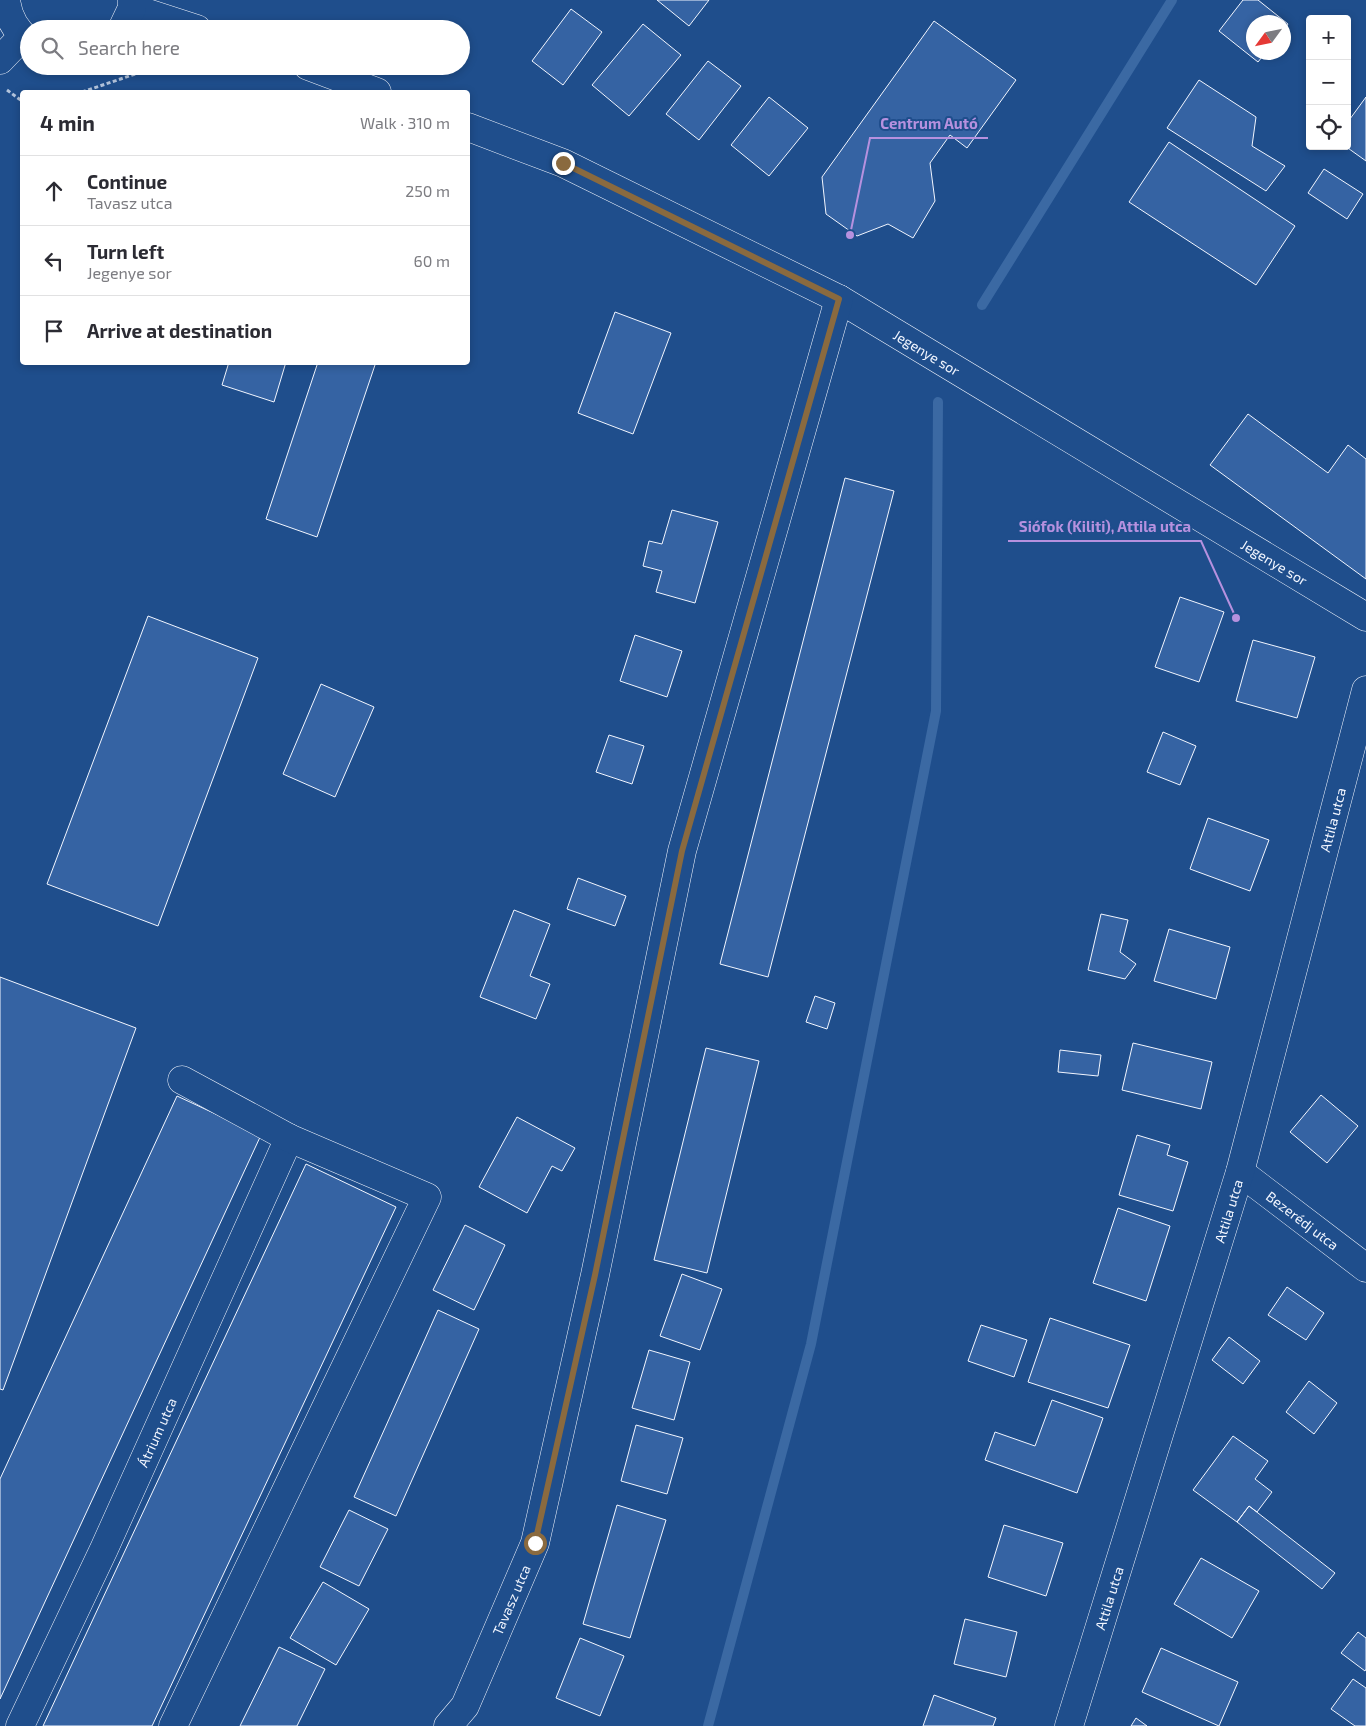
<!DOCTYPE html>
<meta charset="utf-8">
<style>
body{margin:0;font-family:"Exo 2",sans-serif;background:#f2f2f3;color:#2b2b33}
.controls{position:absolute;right:15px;top:15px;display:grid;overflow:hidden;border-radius:5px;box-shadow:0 2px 8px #0003}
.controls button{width:45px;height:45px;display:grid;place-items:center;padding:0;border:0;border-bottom:1px solid #e1e1e2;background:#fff;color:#2b2b33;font:25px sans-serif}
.compass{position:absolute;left:1246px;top:15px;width:45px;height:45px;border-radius:50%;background:#fff;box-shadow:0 2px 8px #0003;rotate:237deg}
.stop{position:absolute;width:15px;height:15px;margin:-11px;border:4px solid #8a6a3f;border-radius:50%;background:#fff}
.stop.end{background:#8a6a3f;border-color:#fff;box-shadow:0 1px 5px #0008}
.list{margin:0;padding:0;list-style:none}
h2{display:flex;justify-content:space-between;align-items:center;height:65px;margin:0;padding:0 20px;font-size:21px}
h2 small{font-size:16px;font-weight:400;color:#7c7c81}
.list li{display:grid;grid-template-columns:32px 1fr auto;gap:15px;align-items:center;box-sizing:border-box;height:70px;padding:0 20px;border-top:1px solid #e1e1e2}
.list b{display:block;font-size:19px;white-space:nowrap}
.list p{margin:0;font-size:16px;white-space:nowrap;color:#7c7c81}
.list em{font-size:16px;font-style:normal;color:#7c7c81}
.icon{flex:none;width:28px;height:28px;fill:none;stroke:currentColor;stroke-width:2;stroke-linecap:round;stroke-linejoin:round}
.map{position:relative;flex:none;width:1366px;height:1726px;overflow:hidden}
.search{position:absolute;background:#fff;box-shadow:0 2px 8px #0003;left:20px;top:20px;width:450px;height:55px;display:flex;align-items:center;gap:12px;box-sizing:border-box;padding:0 18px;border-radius:28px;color:#7c7c81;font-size:19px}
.panel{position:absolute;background:#fff;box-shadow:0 2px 8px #0003;left:20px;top:90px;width:450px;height:275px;border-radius:5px}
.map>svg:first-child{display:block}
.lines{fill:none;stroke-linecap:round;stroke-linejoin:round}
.stream{stroke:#3b69a3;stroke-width:10}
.building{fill:#3563a3;stroke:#f2f6ff}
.minor-casing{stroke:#f2f6ff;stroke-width:29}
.primary-casing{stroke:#f2f6ff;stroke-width:29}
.path{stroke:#b3c4dc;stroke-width:3;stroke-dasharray:4 2.5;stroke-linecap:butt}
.minor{stroke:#1f4e8c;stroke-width:28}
.primary{stroke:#1f4e8c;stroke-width:28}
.route{stroke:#8a6a3f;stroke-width:6}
.labels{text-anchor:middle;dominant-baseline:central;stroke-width:4;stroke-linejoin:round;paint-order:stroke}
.street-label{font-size:14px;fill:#f2f6ff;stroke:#1f4e8c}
.leader{fill:none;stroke:#b691df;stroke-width:2}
.callout-dot{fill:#b691df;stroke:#1f4e8c;stroke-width:2}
.callout-label{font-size:15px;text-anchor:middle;font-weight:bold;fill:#b691df;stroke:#1f4e8c;stroke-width:4;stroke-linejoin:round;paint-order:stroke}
</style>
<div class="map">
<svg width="1366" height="1726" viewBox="0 0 1366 1726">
<rect width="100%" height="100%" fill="#1f4e8c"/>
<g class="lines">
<!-- stream -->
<path class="stream" d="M982,305L1172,0
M708,1726L811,1344L936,711L938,402"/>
</g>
<!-- building -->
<path class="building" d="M657,0H709L689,26Z
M1243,0H1258L1288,24L1284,30V22H1254V52H1266L1258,62L1219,31Z
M571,9L602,32L563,85L532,61Z
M934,21L1016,80L967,148L950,135L930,163L935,201L913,238L888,224L857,236L826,214L822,177Z
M643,24L681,55L629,116L592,85Z
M708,61L741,86L699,140L666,114Z
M1199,80L1256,117L1252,146L1285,166L1266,191L1167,128Z
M769,97L808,128L769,176L731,145Z
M1366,97V161L1345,146H1347V123Z
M1169,142L1295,226L1256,285L1129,202Z
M1324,169L1363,194L1347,219L1308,193Z
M615,312L671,333L633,434L578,413Z
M229,362H286L274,402L222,385Z
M318,362H376L317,537L266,519Z
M1248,414L1328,473L1348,445L1366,459V579L1210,465Z
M845,478L894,491L768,977L720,964Z
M672,510L718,522L695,603L656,592L662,571L643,566L649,541L662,544Z
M1180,597L1224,612L1199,682L1155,667Z
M148,616L258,658L158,926L47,884Z
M635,635L682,651L667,697L620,681Z
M1253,640L1315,657L1297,718L1236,701Z
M321,684L374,707L335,797L283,774Z
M1163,732L1196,746L1180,785L1147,772Z
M609,735L644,746L632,784L596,772Z
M1208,818L1269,840L1250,891L1190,869Z
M578,878L626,896L615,926L567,909Z
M514,910L550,924L530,976L550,984L536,1019L480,997Z
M1101,914L1128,920L1120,952L1136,964L1125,979L1088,970Z
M1169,929L1230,947L1216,999L1154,981Z
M0,977L136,1028L3,1390L0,1389Z
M815,996L835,1003L827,1029L806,1022Z
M1133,1043L1212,1062L1201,1109L1122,1090Z
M706,1048L759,1061L707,1273L654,1260Z
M1060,1050L1101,1055L1098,1076L1058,1072Z
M1321,1095L1358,1126L1327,1163L1290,1132Z
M177,1096L261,1135L0,1699V1479Z
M517,1117L575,1148L562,1171L552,1166L527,1213L479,1187Z
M1137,1135L1170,1145L1167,1155L1188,1162L1173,1211L1119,1195Z
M306,1164L396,1207L152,1726H43Z
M1118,1208L1170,1226L1146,1301L1093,1283Z
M465,1225L505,1245L474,1310L433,1290Z
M682,1274L722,1289L700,1350L660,1336Z
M1287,1287L1324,1313L1306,1340L1268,1315Z
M438,1310L479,1329L396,1516L354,1497Z
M1050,1318L1130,1345L1108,1408L1028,1382Z
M981,1325L1027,1340L1014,1377L968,1361Z
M1229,1337L1260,1361L1243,1384L1212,1360Z
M649,1350L690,1362L674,1420L632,1408Z
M1309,1381L1337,1403L1314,1434L1286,1412Z
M1052,1400L1103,1418L1077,1493L985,1460L995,1432L1035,1446Z
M636,1425L683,1438L667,1494L621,1481Z
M1233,1436L1268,1461L1255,1479L1272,1492L1257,1512L1249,1506L1237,1522L1193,1490Z
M617,1505L666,1520L630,1638L583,1624Z
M1249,1506L1335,1573L1322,1589L1237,1522Z
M349,1510L388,1529L359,1586L320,1567Z
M1004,1525L1063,1543L1046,1596L988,1577Z
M1201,1558L1259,1591L1232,1638L1174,1604Z
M323,1582L369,1609L336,1665L290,1638Z
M965,1619L1017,1632L1006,1677L954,1664Z
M1358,1632L1366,1638V1669L1365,1671L1341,1653Z
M580,1638L624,1656L600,1716L556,1698Z
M279,1647L325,1669L297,1726H240Z
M1161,1648L1238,1682L1219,1726L1142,1692Z
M1353,1679L1366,1688V1726H1355L1331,1709Z
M934,1695L996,1718L993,1726H923Z
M1136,1718L1147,1726H1131Z"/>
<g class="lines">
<!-- minor casing -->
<g class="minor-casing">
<g id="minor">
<path d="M132,8L197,29"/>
<path d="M308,66L377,92"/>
<path id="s1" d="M468,127L563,163L839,299L1366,617"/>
<path id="s2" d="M1240,1172L1366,1268"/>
<path id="s3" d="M20,1726L104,1549L289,1138"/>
<path d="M173,1726L427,1197L289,1138L182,1080"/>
<path id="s4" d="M448,1726L465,1706L535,1543L595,1275L682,851L839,299"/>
<path id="s5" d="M1069,1726L1240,1172L1366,690"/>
</g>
</g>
<!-- primary casing -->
<g class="primary-casing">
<path id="primary" d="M6,0C8,17 16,31 29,41
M122,29L132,8V0
M0,60L23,36"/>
</g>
<!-- path -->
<path class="path" d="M7,90L22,101
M82,92L159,66"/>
<!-- minor -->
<use href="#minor" class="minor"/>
<!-- primary -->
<use href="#primary" class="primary"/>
</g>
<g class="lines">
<!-- route -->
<path class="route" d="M535,1543L595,1275L682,851L839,299L563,163"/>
</g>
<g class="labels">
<!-- street labels -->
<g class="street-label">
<text stroke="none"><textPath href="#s1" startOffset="512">Jegenye sor</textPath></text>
<text stroke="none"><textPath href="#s1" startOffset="918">Jegenye sor</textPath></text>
<text stroke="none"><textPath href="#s5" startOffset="944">Attila utca</textPath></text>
<text stroke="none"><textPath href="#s5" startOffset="539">Attila utca</textPath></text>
<text stroke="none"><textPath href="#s2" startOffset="79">Bezerédj utca</textPath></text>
<text stroke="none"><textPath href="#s3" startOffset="324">Átrium utca</textPath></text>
<text stroke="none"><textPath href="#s5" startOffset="134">Attila utca</textPath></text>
<text stroke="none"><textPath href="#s4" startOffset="142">Tavasz utca</textPath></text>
</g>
</g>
<!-- callouts -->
<path class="leader" d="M850 235L870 138H988M1236 618L1201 541H1008"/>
<g class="callout-dot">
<circle cx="850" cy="235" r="5"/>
<circle cx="1236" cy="618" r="5"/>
</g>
<g class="callout-label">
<text x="929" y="129">Centrum Autó</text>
<text x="1105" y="532">Siófok (Kiliti), Attila utca</text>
</g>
</svg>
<div class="controls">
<button>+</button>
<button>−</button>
<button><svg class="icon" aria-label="locate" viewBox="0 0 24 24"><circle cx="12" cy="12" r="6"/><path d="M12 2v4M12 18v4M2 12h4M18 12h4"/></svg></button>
</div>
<svg class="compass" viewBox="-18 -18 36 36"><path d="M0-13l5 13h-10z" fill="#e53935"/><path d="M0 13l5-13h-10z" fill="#7c7c81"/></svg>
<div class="stop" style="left:535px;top:1543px"></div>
<div class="stop end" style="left:563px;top:163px"></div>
<div class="search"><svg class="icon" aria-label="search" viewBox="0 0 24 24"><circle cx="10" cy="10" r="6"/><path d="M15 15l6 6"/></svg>Search here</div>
<section class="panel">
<h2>4 min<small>Walk · 310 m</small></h2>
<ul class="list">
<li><svg class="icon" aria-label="ahead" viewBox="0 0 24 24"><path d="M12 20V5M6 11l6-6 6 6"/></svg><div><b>Continue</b><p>Tavasz utca</p></div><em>250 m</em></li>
<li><svg class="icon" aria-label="left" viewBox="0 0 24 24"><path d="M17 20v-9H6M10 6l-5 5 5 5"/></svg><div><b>Turn left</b><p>Jegenye sor</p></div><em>60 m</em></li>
<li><svg class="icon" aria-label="arrive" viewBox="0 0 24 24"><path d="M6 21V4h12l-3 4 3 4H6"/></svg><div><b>Arrive at destination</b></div></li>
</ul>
</section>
</div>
